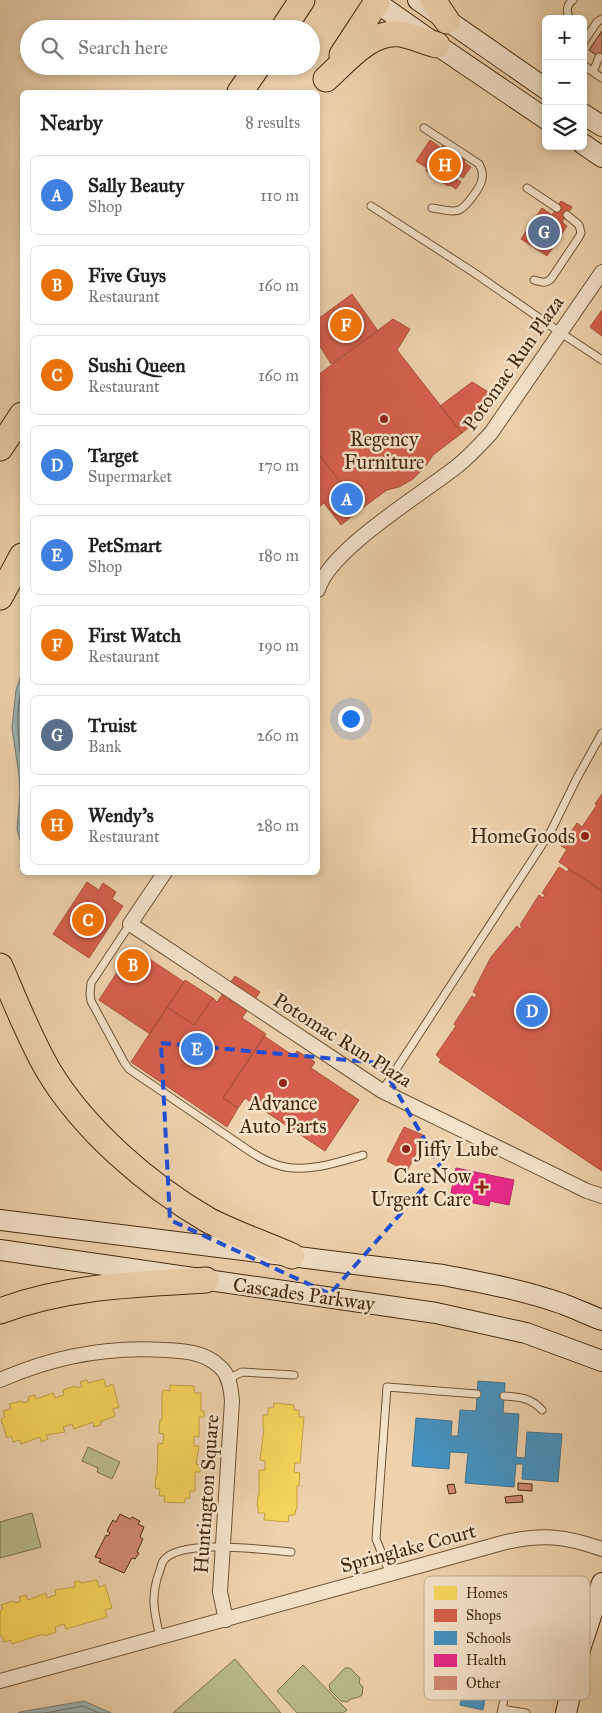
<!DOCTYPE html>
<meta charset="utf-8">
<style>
body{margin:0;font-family:"IM FELL Great Primer",serif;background:#f6f6f6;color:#222}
.controls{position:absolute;right:15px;top:15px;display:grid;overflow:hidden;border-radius:8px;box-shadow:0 2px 8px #0003}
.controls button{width:45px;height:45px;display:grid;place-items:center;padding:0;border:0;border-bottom:1px solid #e0e0e0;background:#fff;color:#222;font:25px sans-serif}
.you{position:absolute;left:350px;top:718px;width:18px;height:18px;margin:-12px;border:4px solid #fff;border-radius:50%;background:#1a73e8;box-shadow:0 0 0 8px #1a73e833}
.badge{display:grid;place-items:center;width:32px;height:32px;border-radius:50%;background:#8f2418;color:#fff;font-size:16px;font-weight:700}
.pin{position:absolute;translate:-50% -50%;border:2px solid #fff;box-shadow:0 1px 5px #0006}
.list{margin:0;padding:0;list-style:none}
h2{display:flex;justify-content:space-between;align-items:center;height:65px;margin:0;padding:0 20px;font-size:21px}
h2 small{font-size:16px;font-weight:400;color:#767676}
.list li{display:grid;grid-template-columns:32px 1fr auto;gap:15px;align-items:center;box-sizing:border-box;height:80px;margin:0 10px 10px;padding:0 10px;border:1px solid #e0e0e0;border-radius:8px}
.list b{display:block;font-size:19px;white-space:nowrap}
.list p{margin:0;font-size:16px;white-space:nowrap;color:#767676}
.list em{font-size:16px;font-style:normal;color:#767676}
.icon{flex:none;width:28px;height:28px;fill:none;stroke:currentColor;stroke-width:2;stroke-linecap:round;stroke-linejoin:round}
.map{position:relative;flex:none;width:602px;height:1713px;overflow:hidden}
.search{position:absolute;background:#fff;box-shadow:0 2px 8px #0003;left:20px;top:20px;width:300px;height:55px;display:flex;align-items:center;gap:12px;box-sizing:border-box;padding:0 18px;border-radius:28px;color:#767676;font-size:19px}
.panel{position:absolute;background:#fff;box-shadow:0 2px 8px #0003;left:20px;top:90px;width:300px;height:785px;border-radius:8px}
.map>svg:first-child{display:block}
.green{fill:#b9bc89;stroke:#7e734b}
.water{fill:#9cb5b4;stroke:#797d71}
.homes{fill:#f6d55c;stroke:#c1a244}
.shops{fill:#d6604d;stroke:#aa503a}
.schools{fill:#4393c3;stroke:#43748c}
.health{fill:#e7298a;stroke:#b62964}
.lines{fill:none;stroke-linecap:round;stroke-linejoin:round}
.shore{stroke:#707060;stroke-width:1}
.building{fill:#d28975;stroke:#442a0d}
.lane-casing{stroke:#6e5435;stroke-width:9}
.street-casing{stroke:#6e5435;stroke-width:16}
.secondary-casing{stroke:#442a0d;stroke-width:22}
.highway-casing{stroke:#442a0d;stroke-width:27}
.lane{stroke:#f4e2ca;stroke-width:7}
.street{stroke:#f4e2ca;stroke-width:14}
.secondary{stroke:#f4e2ca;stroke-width:20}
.highway{stroke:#eed2ad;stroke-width:25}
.marked{fill:none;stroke:#1d4ed8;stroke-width:4;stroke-dasharray:10 6;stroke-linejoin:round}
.poi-dot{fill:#8f2418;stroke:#f4e2ca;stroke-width:2}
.labels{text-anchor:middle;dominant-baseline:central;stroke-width:5;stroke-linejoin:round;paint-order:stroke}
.street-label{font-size:20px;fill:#442a0d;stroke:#f4e2ca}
.poi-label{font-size:20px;fill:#442a0d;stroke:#f4e2ca}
.key{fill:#f4e2ca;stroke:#bfab91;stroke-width:1}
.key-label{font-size:14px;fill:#442a0d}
</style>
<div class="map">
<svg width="602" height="1713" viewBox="0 0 602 1713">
<rect width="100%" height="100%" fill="#eed2ad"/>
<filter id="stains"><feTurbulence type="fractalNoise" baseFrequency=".004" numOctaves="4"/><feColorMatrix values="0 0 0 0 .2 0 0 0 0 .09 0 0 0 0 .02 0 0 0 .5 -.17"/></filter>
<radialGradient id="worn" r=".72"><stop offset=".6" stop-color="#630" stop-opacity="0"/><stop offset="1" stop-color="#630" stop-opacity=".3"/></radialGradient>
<!-- green -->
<path class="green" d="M88,1447L120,1462L112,1479L97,1472L98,1468L82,1461Z
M32,1513L41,1547L0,1558V1522Z
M235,1659L281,1713H173Z
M303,1665L347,1710L343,1713H297L277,1691Z
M345,1668H350L360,1678L359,1683L363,1687L362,1695C357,1699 352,1697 347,1702L341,1701L330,1690L329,1685Z"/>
<!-- water -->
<path class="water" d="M22,672V847L17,829L20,794L19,775L12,728L16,690Z
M84,1701L111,1713H18L20,1712Z"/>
<!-- homes -->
<path class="homes" d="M104,1379L106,1387L113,1384L119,1407L113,1409L115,1416L100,1422L101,1425L94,1427L93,1422L74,1429L72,1424L63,1427L65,1432L46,1435L48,1439L41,1442L40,1437L21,1444L20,1440L13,1442L11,1436L7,1438L1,1419L5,1417L3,1411L11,1409L9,1404L22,1401L23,1403L29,1401L28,1397L35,1395L36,1399L53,1393L55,1398L64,1395L63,1390L75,1386L76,1388L82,1386L80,1382L87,1380L88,1383Z
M170,1385L194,1386V1393H201V1411H204V1417H199V1437L194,1436V1446H199L196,1464L200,1465V1472H195V1491H190V1498H185V1503L164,1502L165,1496H159L160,1489L155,1488L156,1475H157L158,1443L163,1444L164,1434L159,1433L160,1420H162V1397L163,1390L170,1391Z
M274,1403L294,1405V1410H299V1417H304L300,1463H295L294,1472L300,1473L299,1486H297V1509H296L295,1515H289L288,1522L264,1520L265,1513H258V1506H257L258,1495H259V1470H265V1461L260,1460L264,1428H263V1415H268V1408H273Z
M97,1580L99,1587L105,1585L112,1608L105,1610L107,1617L66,1629L64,1624L55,1627L56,1632L44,1636L43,1634L12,1644L11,1640L4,1642L2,1636H0V1610L3,1609L1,1605L14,1601L15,1603L21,1601L19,1597L26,1595L28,1600L46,1593L47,1598L56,1595L55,1590L75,1587L74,1582L80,1581L81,1583Z"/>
<!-- shops -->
<path class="shops" d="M430,140L441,148L443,145L465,160L464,162L471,167L463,178L457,174L454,178L461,182L456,189L450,185L448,186L426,171L427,168L416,161Z
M561,201L572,207L562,222L567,226L547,256L521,239L542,208L552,215Z
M352,294L378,331L331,364L318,343V319Z
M602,310V336L590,327Z
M393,319L410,329L397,350L462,433L433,455L425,467L413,479L399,487L387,490L361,509L318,453V375Z
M472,382L495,396L480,418L462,433L440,406Z
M318,453L361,509L341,525L324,503L318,508Z
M602,794V891L559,862L567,849L561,846L577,823L582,827L597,805L595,804Z
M559,867L567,872L569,869L602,891V1171L439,1062L441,1059L436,1055L456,1026L454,1024L472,996L475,998L477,994L473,992L491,957L517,926L520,929L522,926L520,925L539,895L543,898L545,895L542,893Z
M87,882L99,890L103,883L116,892L112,899L123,906L89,958L53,934Z
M133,948L184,982L150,1034L99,1000Z
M235,976L260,992L242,1018L266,1034L223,1098L238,1108L227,1127L131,1062L167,1007L194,1025L213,998L217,1002Z
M185,980L213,998L194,1025L167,1007Z
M264,1036L294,1056L297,1051L315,1062L311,1068L359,1100L325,1151L245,1098L238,1108L223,1098Z
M404,1127L425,1136L407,1171L387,1161Z"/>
<!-- schools -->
<path class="schools" d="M478,1381L505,1383L503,1413L519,1414L516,1457L525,1458L527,1432L562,1434L558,1482L522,1479L523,1464H516L514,1487L465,1483L468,1453L450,1452L449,1469L412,1466L416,1418L452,1421L451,1436H458L460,1410L476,1411Z
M461,1626L498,1634L496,1647L500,1648L496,1664H493L489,1682L493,1683L489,1700L485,1699L483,1710L460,1705L463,1693L448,1689Z"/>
<!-- health -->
<path class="health" d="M456,1168L514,1180L509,1205L490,1201L489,1206L468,1202L469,1197L451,1193Z"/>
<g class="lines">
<!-- shore -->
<path class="shore" d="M22,686C15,715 18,736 22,765
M45,1713L83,1706L99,1713"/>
</g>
<!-- building -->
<path class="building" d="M602,31V59L589,50Z
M518,1483L532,1484V1491L518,1490Z
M454,1484L456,1493L449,1494L447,1485Z
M522,1495L523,1502L506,1503L505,1497Z
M120,1514L130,1519L132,1517L140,1521L138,1524L144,1527L140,1537L143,1539L137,1552L139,1553L135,1559L132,1558L124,1573L99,1562L101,1559L95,1557L106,1535L108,1536L110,1533L107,1531L113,1520L116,1522Z"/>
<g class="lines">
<!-- lane casing -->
<g class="lane-casing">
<path id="lane" d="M570,19C566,12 566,5 573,0
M583,43L597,22L602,19
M583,65L602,78
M593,72L599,57
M424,128L479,164C482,170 483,173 482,179C481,187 466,207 459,210C451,213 441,209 432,208
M527,188L557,208
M371,206L473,272L561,333L602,360
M534,280C541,282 545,284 551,279L579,237L581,233L579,225L567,215
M130,924L91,983L90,994L91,1001L124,1062L129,1069L242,1146C255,1155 269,1164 285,1167C310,1172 339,1162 363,1155
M382,1091L551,831L577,778L602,733
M228,1379L242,1372L294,1375
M504,1396C521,1397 531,1398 542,1410
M390,1574L376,1539L387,1387L477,1394
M160,1637C154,1612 150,1596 160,1570C161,1567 162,1562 164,1560C182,1538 263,1550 291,1552
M502,1709L514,1651L530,1593L590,1613
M501,1713L502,1709L526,1713"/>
</g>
<!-- street casing -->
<g class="street-casing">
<path id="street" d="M318,590C329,550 422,494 456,467C469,457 480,445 491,433L602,272
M165,872L130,924L382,1091L587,1191L602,1196
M0,1380C52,1357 108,1346 165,1350C184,1351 204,1352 219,1366C229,1374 231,1388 232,1401L220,1592L226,1620
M0,1681L506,1542C544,1534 565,1536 602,1549"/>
</g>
<!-- secondary casing -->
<g class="secondary-casing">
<path id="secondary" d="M373,0L437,45L546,119
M418,0L546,89
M583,114L602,126
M583,144L602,157
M0,1220L443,1275C484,1283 524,1290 563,1304C576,1309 589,1315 602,1320
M0,1250L436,1313L526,1333L602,1361
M566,1713L581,1646L602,1583"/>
</g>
<!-- highway casing -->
<g class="highway-casing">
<path id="highway" d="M433,0L447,21
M283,29L302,0
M342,55L378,0
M326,79C346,61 371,30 400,34C412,36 425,42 437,45
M240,92L258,66
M0,448L22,415
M0,597L22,556
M0,966C15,1001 29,1037 48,1070C84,1130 148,1185 208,1220C235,1234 265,1244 292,1256
M0,1311C67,1286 136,1284 206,1280"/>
</g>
<!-- lane -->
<use href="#lane" class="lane"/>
<!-- street -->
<use href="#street" class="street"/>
<!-- secondary -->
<use href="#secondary" class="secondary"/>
<!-- highway -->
<use href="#highway" class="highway"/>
</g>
<!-- marked area -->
<path class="marked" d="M161,1043L380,1063L441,1168L330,1294L170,1220Z"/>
<!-- markers -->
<g class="poi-dot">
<circle cx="384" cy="419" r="5"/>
<circle cx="585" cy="836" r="5"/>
<circle cx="283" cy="1083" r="5"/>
<circle cx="406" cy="1149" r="5"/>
<path d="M479.5 1179.5h5v5h5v5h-5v5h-5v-5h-5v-5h5z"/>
</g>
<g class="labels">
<!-- street labels -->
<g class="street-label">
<text transform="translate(513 363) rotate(-55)">Potomac Run Plaza</text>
<text transform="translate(343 1040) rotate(32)">Potomac Run Plaza</text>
<text transform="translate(304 1294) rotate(8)">Cascades Parkway</text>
<text transform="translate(206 1494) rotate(-86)">Huntington Square</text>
<text transform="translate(408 1548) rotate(-15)">Springlake Court</text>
</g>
<!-- poi labels -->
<g class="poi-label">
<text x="384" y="439">Regency<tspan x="384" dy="23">Furniture</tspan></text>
<text x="575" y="836" text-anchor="end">HomeGoods</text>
<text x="283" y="1103">Advance<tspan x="283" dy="23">Auto Parts</tspan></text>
<text x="416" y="1149" text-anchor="start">Jiffy Lube</text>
<text x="471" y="1176" text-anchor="end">CareNow<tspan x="471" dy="23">Urgent Care</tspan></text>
</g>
</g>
<!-- legend -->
<rect x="424" y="1576" width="166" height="124" rx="8" class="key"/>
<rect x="434" y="1586" width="23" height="14" fill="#f6d55c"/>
<rect x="434" y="1609" width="23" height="13" fill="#d6604d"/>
<rect x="434" y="1631" width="23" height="14" fill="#4393c3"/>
<rect x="434" y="1654" width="23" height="13" fill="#e7298a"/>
<rect x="434" y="1676" width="23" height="14" fill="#d28975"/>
<g class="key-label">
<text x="466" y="1598">Homes</text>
<text x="466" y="1620">Shops</text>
<text x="466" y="1643">Schools</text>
<text x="466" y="1665">Health</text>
<text x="466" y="1688">Other</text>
</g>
<rect width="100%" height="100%" filter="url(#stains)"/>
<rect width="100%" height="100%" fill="url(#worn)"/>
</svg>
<div class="controls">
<button>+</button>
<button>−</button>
<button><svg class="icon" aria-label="layers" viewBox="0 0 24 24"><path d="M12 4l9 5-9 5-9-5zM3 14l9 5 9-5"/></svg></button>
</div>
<div class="you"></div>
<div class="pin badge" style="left:347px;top:499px;background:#3f7fe0">A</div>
<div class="pin badge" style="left:133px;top:965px;background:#e8710a">B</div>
<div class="pin badge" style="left:88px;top:920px;background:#e8710a">C</div>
<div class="pin badge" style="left:532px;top:1011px;background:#3f7fe0">D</div>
<div class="pin badge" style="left:197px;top:1049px;background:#3f7fe0">E</div>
<div class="pin badge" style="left:346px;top:325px;background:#e8710a">F</div>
<div class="pin badge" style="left:544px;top:232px;background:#5c6f8a">G</div>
<div class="pin badge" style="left:445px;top:165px;background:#e8710a">H</div>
<div class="search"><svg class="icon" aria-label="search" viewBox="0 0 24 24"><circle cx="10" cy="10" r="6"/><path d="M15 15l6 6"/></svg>Search here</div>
<section class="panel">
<h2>Nearby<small>8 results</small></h2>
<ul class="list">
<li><span class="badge" style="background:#3f7fe0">A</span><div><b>Sally Beauty</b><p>Shop</p></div><em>110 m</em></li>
<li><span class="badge" style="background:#e8710a">B</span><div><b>Five Guys</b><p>Restaurant</p></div><em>160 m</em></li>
<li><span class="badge" style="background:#e8710a">C</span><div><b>Sushi Queen</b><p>Restaurant</p></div><em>160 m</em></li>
<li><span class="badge" style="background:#3f7fe0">D</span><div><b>Target</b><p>Supermarket</p></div><em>170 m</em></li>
<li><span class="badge" style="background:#3f7fe0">E</span><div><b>PetSmart</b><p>Shop</p></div><em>180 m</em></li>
<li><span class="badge" style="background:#e8710a">F</span><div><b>First Watch</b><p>Restaurant</p></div><em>190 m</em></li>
<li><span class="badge" style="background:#5c6f8a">G</span><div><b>Truist</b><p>Bank</p></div><em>260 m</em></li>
<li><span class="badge" style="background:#e8710a">H</span><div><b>Wendy's</b><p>Restaurant</p></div><em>280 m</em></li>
</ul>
</section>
</div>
